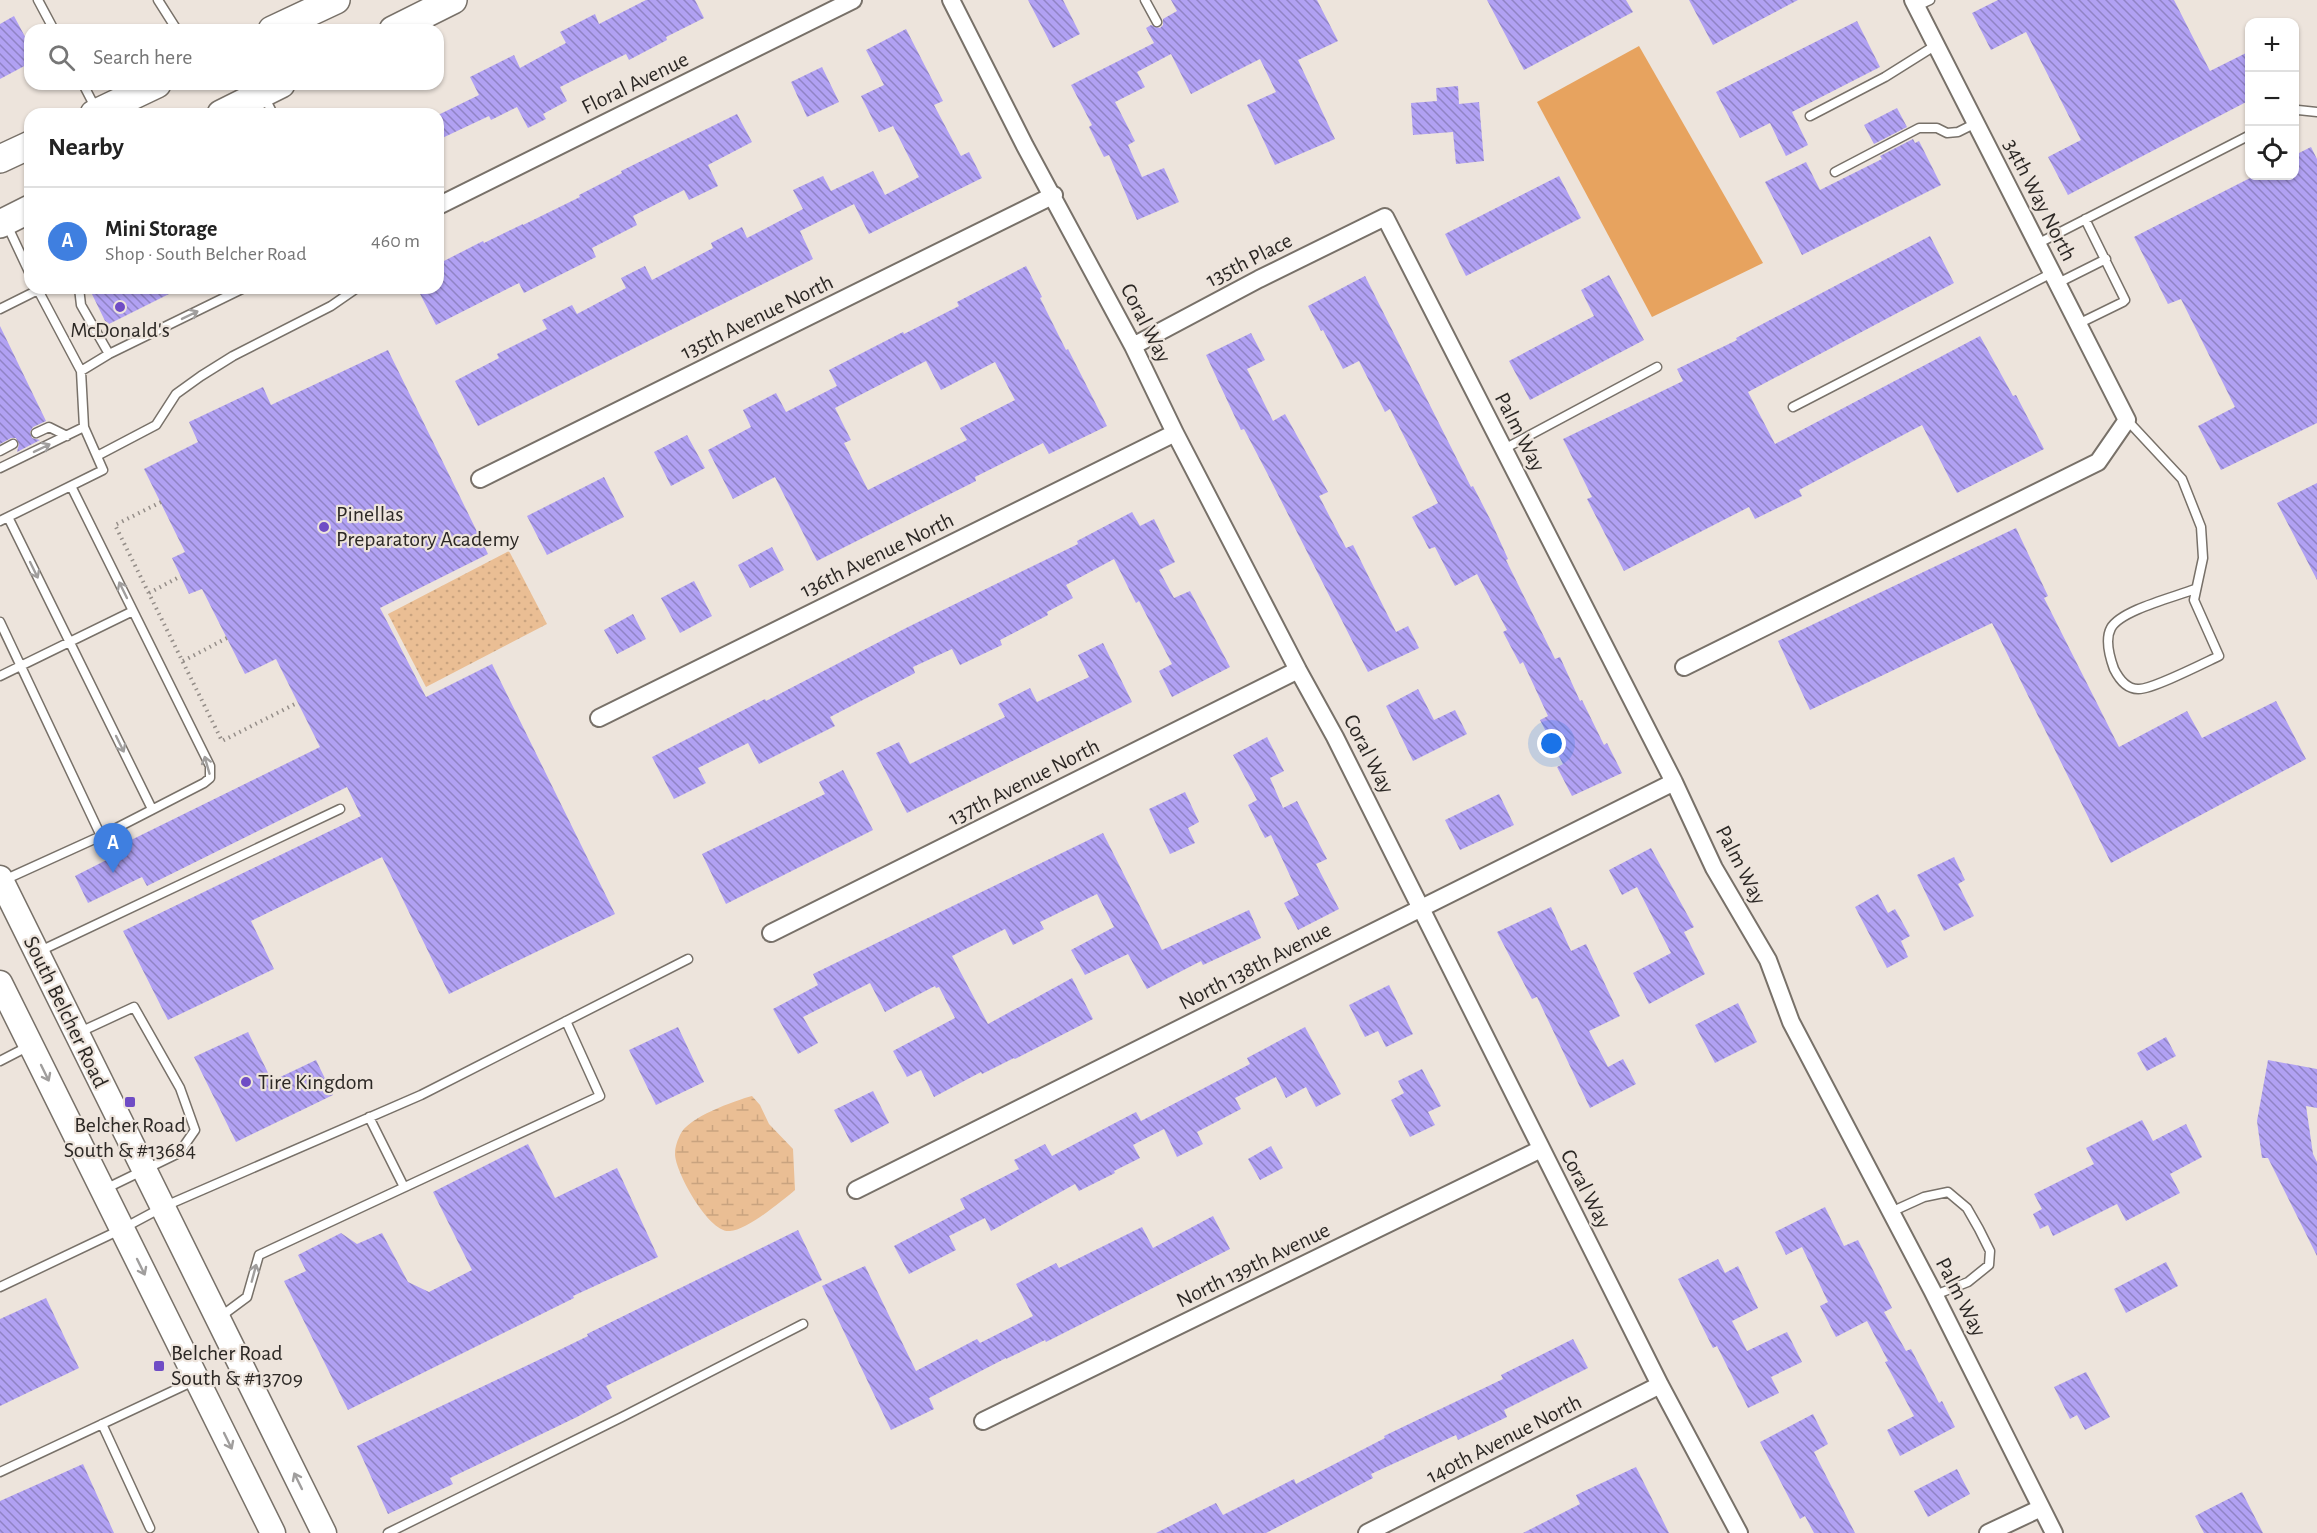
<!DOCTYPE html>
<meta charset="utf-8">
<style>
body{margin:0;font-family:"Alegreya Sans",sans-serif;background:#f2f2f2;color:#222}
.controls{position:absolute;right:18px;top:18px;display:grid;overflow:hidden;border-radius:12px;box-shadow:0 2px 4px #0004}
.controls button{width:54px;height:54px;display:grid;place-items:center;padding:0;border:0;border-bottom:2px solid #e0e0e0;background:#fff;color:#222;font:30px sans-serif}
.you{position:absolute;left:1552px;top:744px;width:21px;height:21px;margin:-15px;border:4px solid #fff;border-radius:50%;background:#1a73e8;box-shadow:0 0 0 9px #1a73e833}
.badge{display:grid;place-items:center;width:39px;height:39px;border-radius:50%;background:#6f4cc5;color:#fff;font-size:20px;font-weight:700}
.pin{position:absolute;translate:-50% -50px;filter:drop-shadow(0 2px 3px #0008)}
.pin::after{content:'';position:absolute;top:32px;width:21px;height:18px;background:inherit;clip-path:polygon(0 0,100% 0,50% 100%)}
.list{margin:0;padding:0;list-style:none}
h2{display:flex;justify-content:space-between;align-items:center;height:78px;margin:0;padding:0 24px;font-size:26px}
h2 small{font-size:20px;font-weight:400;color:#767676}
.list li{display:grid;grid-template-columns:39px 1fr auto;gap:18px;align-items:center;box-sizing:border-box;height:108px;padding:0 24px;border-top:2px solid #e0e0e0}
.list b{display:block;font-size:22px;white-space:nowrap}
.list p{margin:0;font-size:20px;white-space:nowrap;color:#767676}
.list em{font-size:20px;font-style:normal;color:#767676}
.icon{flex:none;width:33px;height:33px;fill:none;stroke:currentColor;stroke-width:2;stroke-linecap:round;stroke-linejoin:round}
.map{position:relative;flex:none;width:2317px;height:1533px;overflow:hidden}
.search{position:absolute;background:#fff;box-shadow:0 2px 4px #0004;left:24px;top:24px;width:420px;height:66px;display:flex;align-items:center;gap:15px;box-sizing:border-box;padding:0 21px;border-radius:18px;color:#767676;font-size:22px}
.panel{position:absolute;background:#fff;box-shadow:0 2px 4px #0004;left:24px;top:108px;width:420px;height:186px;border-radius:18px}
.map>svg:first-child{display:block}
.wetland{fill:url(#wetland-marsh)}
.park{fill:url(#park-dots)}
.water{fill:#e7a35f}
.building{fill:url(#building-back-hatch);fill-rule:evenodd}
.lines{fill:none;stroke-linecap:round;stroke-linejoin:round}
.service-casing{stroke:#787169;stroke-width:11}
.minor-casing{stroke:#787169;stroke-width:20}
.secondary-casing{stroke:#787169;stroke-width:27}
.primary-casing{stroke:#787169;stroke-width:30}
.path{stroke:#958e89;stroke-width:4;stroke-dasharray:1.5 4.5;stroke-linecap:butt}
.service{stroke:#fff;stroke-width:8}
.minor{stroke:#fff;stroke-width:16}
.secondary{stroke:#fff;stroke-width:24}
.primary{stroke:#fff;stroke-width:27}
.oneway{stroke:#a09e9d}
.poi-dot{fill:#6f4cc5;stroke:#ede4dc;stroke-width:2}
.labels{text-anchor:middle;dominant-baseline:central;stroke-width:4.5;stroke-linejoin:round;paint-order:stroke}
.street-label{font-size:22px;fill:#2c2825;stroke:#ede4dc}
.poi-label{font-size:22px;fill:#2c2825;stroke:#ede4dc;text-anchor:start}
</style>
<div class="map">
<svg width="2317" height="1533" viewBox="0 0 2317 1533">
<defs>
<pattern id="wetland-marsh" width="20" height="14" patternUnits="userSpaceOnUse" patternTransform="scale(1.5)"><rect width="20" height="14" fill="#eabe94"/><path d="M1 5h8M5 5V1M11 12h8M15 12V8" fill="none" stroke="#c9a37f"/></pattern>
<pattern id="park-dots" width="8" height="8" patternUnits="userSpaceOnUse" patternTransform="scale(1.5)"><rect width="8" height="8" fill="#eabe94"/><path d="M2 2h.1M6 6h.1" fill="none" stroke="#c9a37f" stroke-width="1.8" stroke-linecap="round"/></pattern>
<pattern id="building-back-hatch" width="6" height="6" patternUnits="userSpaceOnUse" patternTransform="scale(1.5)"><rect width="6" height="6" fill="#b1a1f3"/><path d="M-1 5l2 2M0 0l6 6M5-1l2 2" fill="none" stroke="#9083c5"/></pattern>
</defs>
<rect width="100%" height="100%" fill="#ede4dc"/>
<!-- wetland -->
<path class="wetland" d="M752,1096L760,1105L769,1124L793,1149L795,1190C782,1201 747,1230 730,1231C709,1234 674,1170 675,1153C675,1147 678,1139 680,1135C688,1117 734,1101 752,1096Z"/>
<!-- park -->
<path class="park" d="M509,551L547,624L426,687L388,614Z"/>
<!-- water -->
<path class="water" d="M1639,46L1763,263L1652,317L1537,102Z"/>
<!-- building -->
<path class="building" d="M646,0H695L704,18L666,37L667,40L629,60L626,54L560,87L567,101L543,114L546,119L528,128L517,107L491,120L489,116L438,140V115L479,95L470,77L514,55L520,68L566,43L560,32L595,14L599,24Z
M1028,0H1063L1080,34L1053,48Z
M1171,0H1317L1338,41L1298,60L1335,139L1275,165L1247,105L1276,92L1260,59L1191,94L1171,54L1137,72L1145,87L1115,102L1135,141L1128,145L1142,177L1164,168L1179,202L1137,220L1109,155L1104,157L1089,127L1092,125L1071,85L1154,43L1146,28L1151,25L1160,28L1163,25V19L1177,11Z
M1487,0H1626L1633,12L1524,70Z
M1689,0H1798L1713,45Z
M1998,0H2174L2210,71L2250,51V100L2068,195L2048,157L2081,140L2026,32L1991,50L1972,13Z
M14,16L30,46V63L0,79V24Z
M1857,21L1880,67L1792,112L1808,145L1786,156L1770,123L1740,138L1716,92Z
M906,29L943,101L934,105L961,156L969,152L982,178L869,234L854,204L800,231L813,259L478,426L455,381L499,358L497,354L547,329L542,320L572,305L577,314L626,288L621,278L645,266L652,280L713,248L711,243L742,227L747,238L803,209L793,190L823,176L831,191L873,171L885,195L919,177L893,126L879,132L861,96L884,85L866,50Z
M822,67L839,102L807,117L791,82Z
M1458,86L1459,104L1479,102L1484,161L1456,164L1453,132L1413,135L1411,103L1437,101L1436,88Z
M1897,108L1907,127L1874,144L1864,125Z
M737,114L752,142L708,165L718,186L689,200L684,190L633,216L637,225L592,248L596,257L524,293L519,283L436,325L417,288H438V264L483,241L484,243L523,224V225L580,197L579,195L622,173L621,171Z
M1913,139L1915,143L1919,141L1941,185L1802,255L1765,182L1806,162L1820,190L1882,159L1880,156Z
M2311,147L2317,159V423L2221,470L2198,426L2235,407L2181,299L2168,304L2134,237L2254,176H2295V155Z
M1559,176L1581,218L1466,276L1445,234Z
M1930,236L1954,283L1748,392L1775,444L1980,336L2013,396L2016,395L2044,449L1957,493L1922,425L1799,490L1802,496L1755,519L1749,507L1624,571L1587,499L1592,497L1563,439L1683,381L1677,369L1737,340L1736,338Z
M1026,266L1042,297L1040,298L1066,350L1068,349L1107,426L1049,454L1043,443L975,477L976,481L817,561L775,477L733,499L708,450L751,427L743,410L776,393L786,412L837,386L829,370L903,332L904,334L959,306L957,302ZM926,361L941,390L995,362L1015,400L960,428L967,440L868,490L844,443L851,440L835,408Z
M1609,275L1644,340L1530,400L1509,361L1594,316L1581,290Z
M1365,276L1471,487L1473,486L1490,519L1508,559L1506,560L1555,659L1560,657L1580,701L1582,700L1604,745L1607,743L1622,773L1572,796L1557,767L1563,764L1540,720L1548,716L1523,662L1520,664L1503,632L1507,630L1477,574L1455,586L1435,547L1429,549L1412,517L1438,503L1390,409L1385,412L1359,361L1343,369L1323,330L1321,331L1308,306Z
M89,288H181L107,325Z
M0,326L46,421L33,427L30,432L32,438L40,440L17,452L19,444L16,438H11L0,444Z
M1251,333L1265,360L1247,369L1273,421L1285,414L1328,492L1319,496L1346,548L1353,545L1396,632L1408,626L1419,648L1368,672L1266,471L1244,429L1241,430L1206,355Z
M388,350L488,554L380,608L426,697L492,664L615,914L449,994L382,857L251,921L274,969L168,1020L123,931L361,816L347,787L147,886L142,877L88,903L75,876L128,849L125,843L320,747L276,659L245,674L202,589L189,594L172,558L185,552L144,469L198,442L189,422L263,387L271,405Z
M687,435L705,468L671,486L654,452Z
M604,477L624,517L547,555L527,516Z
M2317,483V580L2277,503Z
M1132,512L1140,526L1154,519L1175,562L1159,570L1174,598L1190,591L1230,667L1172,697L1159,671L1172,664L1139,601L1136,603L1114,559L1066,585L1073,598L1047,612L1048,615L1000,640L1002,645L960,665L952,649L913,667L915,673L830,717L835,726L759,764L748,743L698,768L706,783L674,799L652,757L765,699L766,701L906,628L1078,544L1077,541Z
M2016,528L2048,596L2044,598L2119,747L2187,711L2202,738L2276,701L2306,759L2111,863L1992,623L1810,710L1778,641Z
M772,547L784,570L750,588L738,565Z
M694,581L712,616L680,633L661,598Z
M633,614L646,639L617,654L604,630Z
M1103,643L1132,702L907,813L876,753L899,742L910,764L1005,717L998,704L1030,688L1037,702L1089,677L1078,655Z
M1418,689L1434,720L1455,710L1467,734L1413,761L1386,706Z
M1267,737L1284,771L1270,778L1283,808L1297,801L1327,859L1316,864L1339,909L1298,930L1284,903L1299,895L1271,835L1265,838L1248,805L1257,800L1233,755Z
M843,770L873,830L726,904L702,854L825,794L819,782Z
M1185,792L1199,822L1188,828L1195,843L1170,854L1149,809Z
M1499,794L1514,825L1460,850L1445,820Z
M1103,833L1162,950L1249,910L1261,938L1203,965L1201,961L1147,989L1128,954L1085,975L1071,950L1114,927L1097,894L1040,922L1044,929L1013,945L1005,929L952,956L988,1024L1072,978L1093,1019L1015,1059L1014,1058L982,1074L981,1072L934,1097L921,1070L907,1077L893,1051L955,1018L939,987L936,988L935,986L885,1012L870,983L803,1017L818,1043L798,1054L773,1009L818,985L813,974Z
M1651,848L1694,927L1684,932L1705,974L1649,1004L1633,973L1671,953L1637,887L1622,895L1609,870Z
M1954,857L1965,880L1958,884L1974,916L1944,931L1917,875Z
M1878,894L1888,913L1895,909L1910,936L1901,941L1908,957L1887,968L1855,907Z
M1551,907L1571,951L1586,944L1620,1016L1589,1031L1608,1067L1623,1059L1636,1084L1590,1108L1537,997L1532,999L1497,932Z
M1389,985L1413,1034L1386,1047L1378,1031L1365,1037L1349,1005Z
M1738,1003L1757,1042L1715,1063L1695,1025Z
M678,1027L704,1082L656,1105L629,1050Z
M1305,1027L1341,1094L1316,1107L1306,1087L1286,1098L1276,1077L1235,1098L1241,1109L1197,1132L1203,1144L1177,1157L1164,1129L1133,1145L1140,1158L1114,1171L1115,1173L1079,1191L1075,1184L991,1231L985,1218L949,1236L956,1250L909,1274L894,1246L965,1209L960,1199L1019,1169L1014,1160L1045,1144L1052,1156L1136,1112L1141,1121L1250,1064L1247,1058Z
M248,1032L272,1081L316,1060L333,1095L236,1142L194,1057Z
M2166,1037L2176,1056L2147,1071L2137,1053Z
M2268,1060L2317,1069V1108L2306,1106L2313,1154L2317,1162V1256L2268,1158H2262L2257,1121Z
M1422,1069L1441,1106L1428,1112L1435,1125L1410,1137L1391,1100L1404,1093L1398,1081Z
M873,1091L889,1123L851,1143L834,1110Z
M2142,1120L2153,1141L2186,1124L2202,1157L2170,1174L2180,1193L2126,1221L2117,1204L2053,1236L2048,1225L2040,1229L2033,1214L2042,1209L2034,1194L2094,1164L2086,1148Z
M528,1144L555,1198L617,1168L658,1257L573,1296L574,1298L348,1410L284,1281L306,1271L298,1255L341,1233L357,1244L382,1233L408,1282L429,1292L472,1270L433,1192Z
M1271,1146L1283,1168L1260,1180L1248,1159Z
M1825,1207L1844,1246L1858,1240L1892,1308L1884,1312L1906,1351L1911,1349L1939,1403L1942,1401L1955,1427L1900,1456L1887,1430L1914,1416L1885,1362L1888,1361L1867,1321L1836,1337L1820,1306L1828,1302L1802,1247L1786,1255L1775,1232Z
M1213,1216L1230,1249L1046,1342L1045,1340L1006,1359V1358L929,1398L934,1409L891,1430L822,1286L865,1266L916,1371L977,1339L980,1343L1033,1316L1016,1284L1056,1263L1059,1268L1142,1227L1153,1248Z
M798,1230L822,1280L606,1386L612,1398L577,1417L450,1478L453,1484L388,1514L357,1446L549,1355L588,1336L587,1334Z
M1718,1259L1725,1273L1738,1266L1758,1308L1732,1321L1747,1351L1787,1332L1802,1362L1771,1377L1779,1393L1748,1408L1717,1346L1713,1348L1678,1279Z
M2166,1262L2178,1286L2126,1313L2114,1289Z
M46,1298L79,1368L0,1406V1319Z
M1573,1339L1588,1368L1504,1410L1507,1417L1458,1440L1456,1435L1371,1474L1373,1478L1266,1533H1156L1216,1503L1223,1515L1294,1479L1296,1484L1385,1438L1384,1436L1503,1379L1501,1375Z
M2086,1372L2110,1417L2085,1430L2077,1415L2070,1419L2054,1387Z
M1813,1414L1828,1444L1814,1452L1855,1533H1814L1805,1516L1800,1519L1760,1442Z
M83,1464L114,1533H0V1501Z
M1636,1467L1669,1533H1523L1580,1504L1576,1495Z
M1957,1469L1970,1494L1928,1517L1914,1491Z
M2242,1492L2263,1533H2204L2195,1516Z"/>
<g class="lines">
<!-- service casing -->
<g class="service-casing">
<path id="service" d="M38,0L54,30
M158,0L177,30
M1145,0L1157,22
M1917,6L1930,0
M83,84L96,109
M264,96L273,114
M2294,112L2298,110L2317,112
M1810,116L1885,77L1936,45
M1835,172L1919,128H1937L1947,133L1958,132L1976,123
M7,225L30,274
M2037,244L2250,135
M2058,283L2106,259
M79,288L81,305L109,354L244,288
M0,309L38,290L37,288
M2078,324L2123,302L2125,300L2085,219
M81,371L109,354
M1793,407L2052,273
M2127,420L2182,479L2201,527L2203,558L2194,600L2219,656C2204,663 2151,690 2138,689C2126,689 2119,679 2114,669C2110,658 2105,639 2111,628C2121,610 2175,597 2195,589
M36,433L49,427L67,436
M1504,449L1657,367
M0,451L13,444
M97,456L156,425L176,394L201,376L233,356L331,306L357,288
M0,468L84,427
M71,486L210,766V778L204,783L101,836
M8,517L152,809
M0,521L103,470L84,427L81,371L38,290L47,288
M0,622L101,836L2,881
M0,676L133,611
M40,951L340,809
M80,1032L134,1007L180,1088L195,1130L179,1153L105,1189
M0,1061L29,1046
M369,1117L404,1187
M1891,1212L1924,1197L1948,1192L1967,1208L1979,1229L1990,1251L1989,1265L1968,1282L1935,1295
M0,1287L122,1229L163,1207L421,1095L688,959
M220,1317L247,1297L259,1255L600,1096L566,1021
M102,1424L150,1528
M0,1472L194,1381
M388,1533L622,1417L803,1324"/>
</g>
<!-- minor casing -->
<g class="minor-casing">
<path id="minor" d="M951,0L1025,146L1133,346L1175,433L1298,670L1335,737L1660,1385L1739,1533
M438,206L853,0
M1133,346L1259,279L1385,217L1674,782L1714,868L1768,960L1791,1022L1932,1290L2054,1533
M480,479L1054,195
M1684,667L2098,462L2127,420L1913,0
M599,718L1175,433
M771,933L1298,670
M856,1190L1674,782
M983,1421L1541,1149
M1367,1533L1660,1385
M1988,1533L2041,1508"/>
</g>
<!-- secondary casing -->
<g class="secondary-casing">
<path id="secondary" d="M0,878L324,1533
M0,983L273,1533"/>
</g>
<!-- primary casing -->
<g class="primary-casing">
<path id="primary" d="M272,30L336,0
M393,30L453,0
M94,114L157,84
M221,114L281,84
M0,159L30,145
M0,224L30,209"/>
</g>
<!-- path -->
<path class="path" d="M161,502L115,525L222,741L297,703
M149,593L181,576
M183,661L227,638"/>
<!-- service -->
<use href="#service" class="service"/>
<!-- minor -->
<use href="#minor" class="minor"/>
<!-- secondary -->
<use href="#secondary" class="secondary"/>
<!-- primary -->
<use href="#primary" class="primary"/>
</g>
<!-- one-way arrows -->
<defs><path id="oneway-shaft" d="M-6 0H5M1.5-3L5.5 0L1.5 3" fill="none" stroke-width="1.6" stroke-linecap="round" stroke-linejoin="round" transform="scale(1.5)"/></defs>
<g class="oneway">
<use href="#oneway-shaft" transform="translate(190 315) rotate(-26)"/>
<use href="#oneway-shaft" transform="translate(42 448) rotate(-26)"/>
<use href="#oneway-shaft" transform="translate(34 570) rotate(64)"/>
<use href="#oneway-shaft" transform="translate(123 590) rotate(-116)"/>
<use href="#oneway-shaft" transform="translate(120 744) rotate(64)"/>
<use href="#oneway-shaft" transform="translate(207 765) rotate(-106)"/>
<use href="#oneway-shaft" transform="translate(45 1073) rotate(64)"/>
<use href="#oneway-shaft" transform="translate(141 1267) rotate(64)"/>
<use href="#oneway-shaft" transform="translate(254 1273) rotate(-75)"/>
<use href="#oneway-shaft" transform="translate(228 1441) rotate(64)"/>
<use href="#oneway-shaft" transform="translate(298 1481) rotate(-116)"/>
</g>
<!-- markers -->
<g class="poi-dot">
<circle cx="120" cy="307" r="6"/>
<circle cx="324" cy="527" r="6"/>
<circle cx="246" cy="1082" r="6"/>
<rect x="124" y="1096" width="12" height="12" rx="3"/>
<rect x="153" y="1360" width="12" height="12" rx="3"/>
</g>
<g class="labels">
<!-- street labels -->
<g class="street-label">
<text transform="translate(635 83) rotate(-26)">Floral Avenue</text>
<text transform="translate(2040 200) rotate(63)">34th Way North</text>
<text transform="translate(1249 260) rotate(-27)">135th Place</text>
<text transform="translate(757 317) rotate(-26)">135th Avenue North</text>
<text transform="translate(1146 323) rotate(63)">Coral Way</text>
<text transform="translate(1520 432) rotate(63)">Palm Way</text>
<text transform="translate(877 555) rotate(-26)">136th Avenue North</text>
<text transform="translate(1369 754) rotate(63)">Coral Way</text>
<text transform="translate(1024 782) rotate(-27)">137th Avenue North</text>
<text transform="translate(1741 865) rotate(63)">Palm Way</text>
<text transform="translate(1255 966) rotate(-27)">North 138th Avenue</text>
<text transform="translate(66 1012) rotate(64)">South Belcher Road</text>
<text transform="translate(1586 1189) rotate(63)">Coral Way</text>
<text transform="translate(1253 1265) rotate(-26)">North 139th Avenue</text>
<text transform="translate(1961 1297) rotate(63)">Palm Way</text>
<text transform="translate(1504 1439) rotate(-27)">140th Avenue North</text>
</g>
<!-- poi labels -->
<g class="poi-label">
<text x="120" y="330" text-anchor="middle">McDonald's</text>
<text x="336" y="514">Pinellas<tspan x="336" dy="25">Preparatory Academy</tspan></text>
<text x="258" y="1082">Tire Kingdom</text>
<text x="130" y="1125" text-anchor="middle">Belcher Road<tspan x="130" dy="25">South &amp; #13684</tspan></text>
<text x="171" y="1353">Belcher Road<tspan x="171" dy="25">South &amp; #13709</tspan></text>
</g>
</g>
</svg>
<div class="controls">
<button>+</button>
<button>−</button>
<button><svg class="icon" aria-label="locate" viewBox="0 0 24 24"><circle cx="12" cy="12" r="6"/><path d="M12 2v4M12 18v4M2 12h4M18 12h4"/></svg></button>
</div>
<div class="you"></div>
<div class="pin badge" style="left:113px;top:873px;background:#3f7fe0">A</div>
<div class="search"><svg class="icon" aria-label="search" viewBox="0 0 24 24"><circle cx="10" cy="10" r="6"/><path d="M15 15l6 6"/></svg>Search here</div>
<section class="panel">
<h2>Nearby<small></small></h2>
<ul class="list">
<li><span class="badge" style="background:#3f7fe0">A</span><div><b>Mini Storage</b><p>Shop · South Belcher Road</p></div><em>460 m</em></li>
</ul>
</section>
</div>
